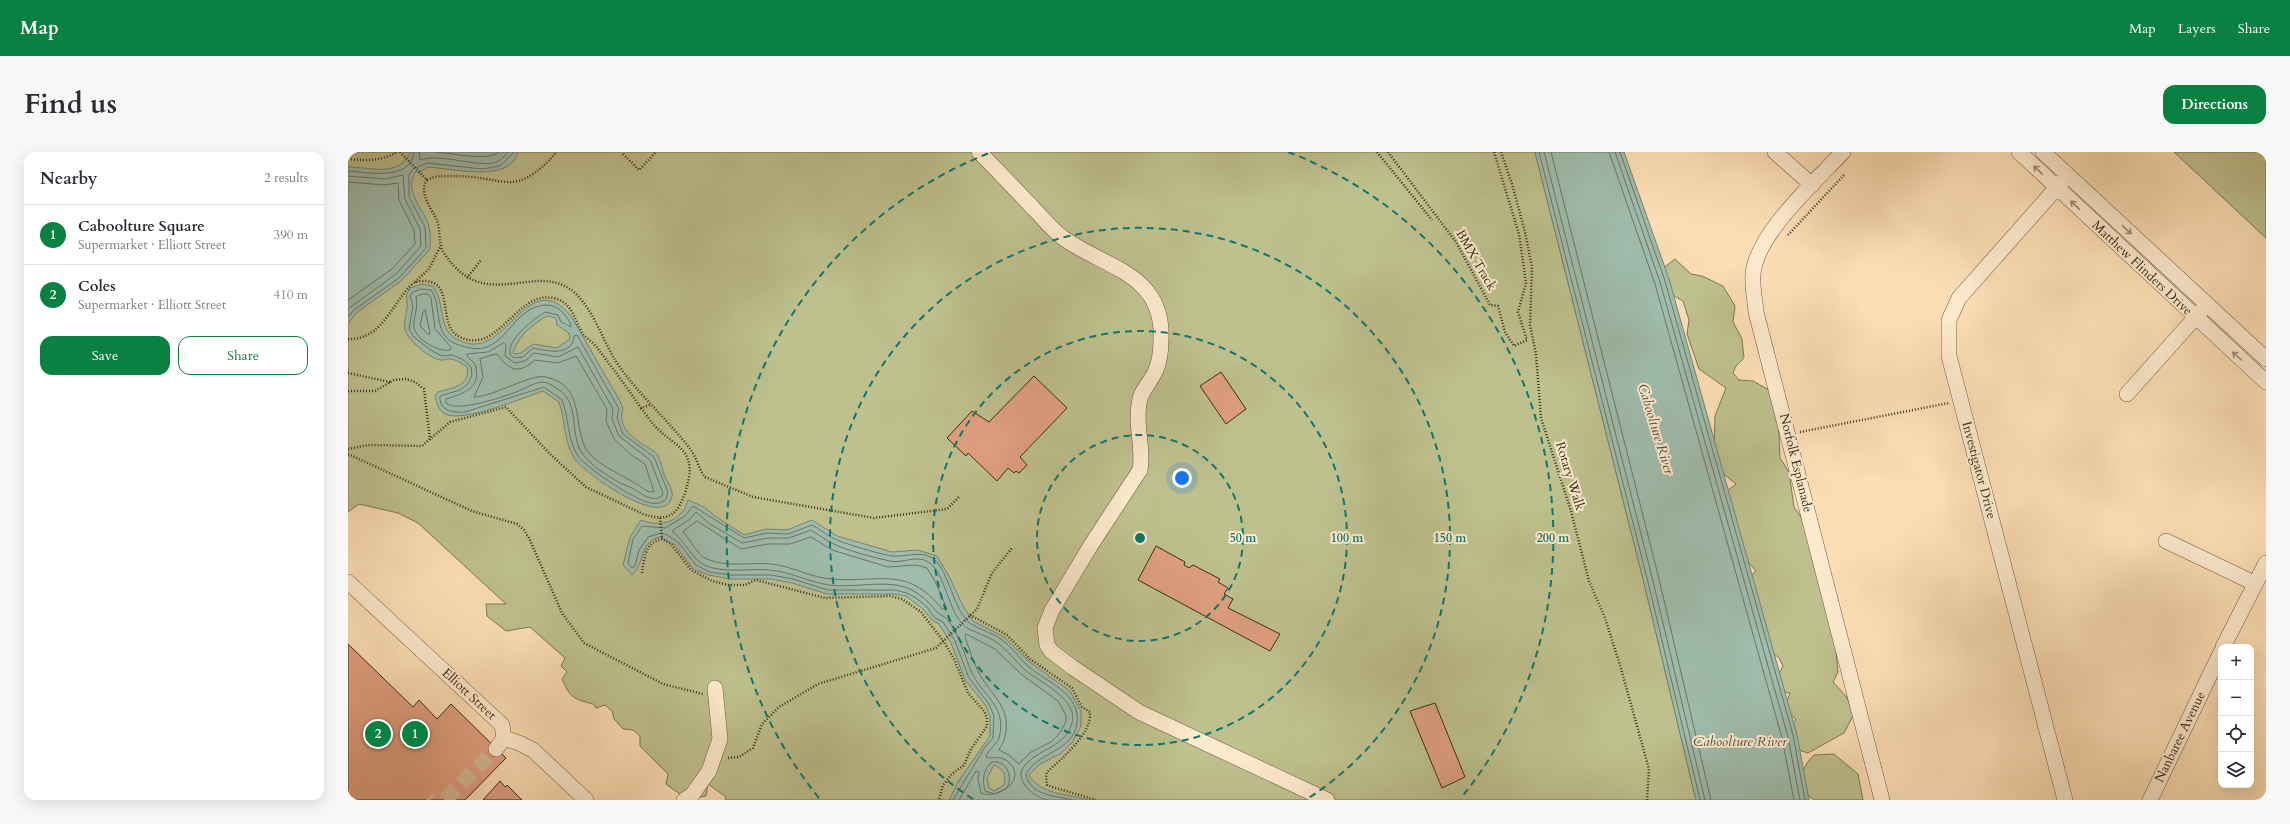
<!DOCTYPE html>
<meta charset="utf-8">
<style>
body{margin:0;font-family:Cardo,serif;background:#f7f7f7;color:#2b2b33}
.controls{position:absolute;right:12px;bottom:12px;display:grid;overflow:hidden;border-radius:8px;box-shadow:0 4px 16px #0002}
.controls button{width:36px;height:36px;display:grid;place-items:center;padding:0;border:0;border-bottom:1px solid #e1e1e2;background:#fff;color:#2b2b33;font:20px sans-serif}
.you{position:absolute;left:834px;top:326px;width:14px;height:14px;margin:-10px;border:3px solid #fff;border-radius:50%;background:#1a73e8;box-shadow:0 0 0 6px #1a73e833}
.badge{display:grid;place-items:center;width:26px;height:26px;border-radius:50%;background:#0b8043;color:#fff;font-size:13px;font-weight:700}
.pin{position:absolute;translate:-50% -50%;border:2px solid #fff;box-shadow:0 1px 4px #0006}
.list{margin:0;padding:0;list-style:none}
h2{display:flex;justify-content:space-between;align-items:center;height:52px;margin:0;padding:0 16px;font-size:17px}
h2 small{font-size:13px;font-weight:400;color:#7c7c81}
.list li{display:grid;grid-template-columns:26px 1fr auto;gap:12px;align-items:center;box-sizing:border-box;height:60px;padding:0 16px;border-top:1px solid #e1e1e2}
.list b{display:block;font-size:15px;white-space:nowrap}
.list p{margin:0;font-size:13px;white-space:nowrap;color:#7c7c81}
.list em{font-size:13px;font-style:normal;color:#7c7c81}
.actions{display:flex;gap:8px;padding:12px 16px}
.actions a{flex:1;padding:9px 0;border:1px solid #0b8043;border-radius:12px;text-align:center;font-size:14px;color:#0b8043}
.actions .main{background:#0b8043;color:#fff}
.icon{flex:none;width:22px;height:22px;fill:none;stroke:currentColor;stroke-width:2;stroke-linecap:round;stroke-linejoin:round}
.map{position:relative;flex:none;width:1918px;height:648px;overflow:hidden;border-radius:12px}
header{display:flex;align-items:center;gap:24px;box-sizing:border-box;height:56px;padding:0 20px;background:#0b8043;color:#fff}
header strong{font-size:19px}
nav{display:flex;gap:22px;margin-inline-start:auto;font-size:14px}
.intro{display:flex;align-items:center;justify-content:space-between;box-sizing:border-box;height:96px;padding:0 24px}
h1{margin:0;font-size:28px}
.button{padding:10px 18px;border-radius:12px;background:#0b8043;color:#fff;font-size:14px;font-weight:700}
main{display:flex;gap:24px;padding:0 24px}
aside{flex:1;background:#fff;border-radius:12px;box-shadow:0 4px 16px #0002}
.map>svg:first-child{display:block}
.green{fill:#bec18e;stroke:#7c7655}
.water{fill:#9fbcac;stroke:#778272;fill-rule:evenodd}
.lines{fill:none;stroke-linecap:round;stroke-linejoin:round}
.shore{stroke:#6d7464;stroke-width:1}
.building{fill:#e0a080;stroke:#3b2c1c}
.minor-tunnel{stroke:#d5ba96;stroke-width:15;stroke-dasharray:15 8;stroke-linecap:butt}
.minor-casing{stroke:#6b5842;stroke-width:16}
.path{stroke:#3b2c1c;stroke-width:2.5;stroke-dasharray:1 2;stroke-linecap:butt}
.minor{stroke:#fdeace;stroke-width:15}
.oneway{stroke:#9c8b75}
.ring{fill:none;stroke:#0f766e;stroke-width:2;stroke-dasharray:7 5}
.labels{text-anchor:middle;dominant-baseline:central;stroke-width:4;stroke-linejoin:round;paint-order:stroke}
.street-label{font-size:13px;fill:#3b2c1c;stroke:#fdeace}
.water-label{font-size:14px;font-style:italic;fill:#545040;stroke:#fdeace}
.centre{fill:#0f766e;stroke:#fdeace;stroke-width:2}
.ring-label{font-size:12px;text-anchor:middle;font-weight:bold;fill:#0f766e;stroke:#fdeace;stroke-width:4;stroke-linejoin:round;paint-order:stroke}
</style>
<header>
<strong>Map</strong>
<nav><a>Map</a><a>Layers</a><a>Share</a></nav>
</header>
<div class="intro"><h1>Find us</h1><a class="button">Directions</a></div>
<main>
<aside>
<h2>Nearby<small>2 results</small></h2>
<ul class="list">
<li><span class="badge">1</span><div><b>Caboolture Square</b><p>Supermarket · Elliott Street</p></div><em>390 m</em></li>
<li><span class="badge">2</span><div><b>Coles</b><p>Supermarket · Elliott Street</p></div><em>410 m</em></li>
</ul>
<div class="actions"><a class="main">Save</a><a>Share</a></div>
</aside>
<div class="map">
<svg width="1918" height="648" viewBox="0 0 1918 648">
<rect width="100%" height="100%" fill="#fcdeb4"/>
<filter id="stains"><feTurbulence type="fractalNoise" baseFrequency=".005" numOctaves="4"/><feColorMatrix values="0 0 0 0 .2 0 0 0 0 .09 0 0 0 0 .02 0 0 0 .5 -.17"/></filter>
<radialGradient id="worn" r=".72"><stop offset=".6" stop-color="#630" stop-opacity="0"/><stop offset="1" stop-color="#630" stop-opacity=".3"/></radialGradient>
<!-- green -->
<path class="green" d="M0,0H1187L1296,431L1348,648H377L378,645L360,632L358,644C340,648 332,643 318,632L320,622L292,594V584L285,578L275,577L266,567L264,559L257,553L248,556L245,552C226,547 222,546 214,527L219,520L213,514L217,506L182,475L158,479L139,464L138,452H158L70,371L50,361L11,352L0,360Z
M1826,0H1918V86Z
M1327,107L1343,122L1354,124L1375,134L1387,154L1385,170L1394,187L1396,206L1388,214L1385,221L1391,228L1405,229L1423,239L1430,261L1432,306L1441,320L1446,355L1458,372L1487,488L1490,520L1485,530L1498,544L1506,562L1496,581L1460,601L1441,595L1435,579L1448,568L1437,555L1442,541L1434,540L1430,524L1435,514L1431,506L1419,496L1394,431L1408,419L1396,405L1376,341L1388,332L1372,319L1366,301L1367,264L1378,236L1351,217L1339,182L1341,168L1335,149L1310,135V120Z
M1486,602L1510,622L1515,648H1466L1452,637C1453,623 1455,613 1466,603Z"/>
<!-- water -->
<path class="water" d="M63,0H170C163,32 102,16 79,15L71,21L68,19C54,40 78,59 81,75C83,82 82,90 82,97L53,129L8,161L0,172V15C23,15 49,26 63,0Z
M1187,0H1276L1321,127L1449,583L1461,648H1348L1296,431Z
M74,132L85,134C97,150 90,171 104,184C107,187 111,188 115,190C159,207 180,112 223,164L272,249L275,257C269,276 286,287 301,296C304,298 309,301 310,304C314,311 314,319 318,327C320,331 325,338 324,344C318,380 235,320 226,306C216,290 217,267 211,250L195,239C175,246 115,271 97,262C90,258 89,251 87,244L90,240C104,236 123,234 119,215C114,212 108,207 102,207C99,206 96,209 93,208C82,207 59,188 57,177C55,164 62,158 58,144L62,136ZM199,164L208,166L209,173L221,181L222,187L209,196L185,192L173,201L167,202L165,200C171,184 184,172 199,164Z
M340,348L356,355L367,364L396,383L418,377L439,378L464,368L489,384L544,400L570,398L589,404L601,424L615,454L625,469L656,485L683,511L722,539L733,559V574L724,591L712,602L692,612L681,623C692,643 721,642 740,648H601L610,630L642,584V565L638,554L617,528L603,491L591,472L585,469L575,457L558,444L546,442H479L444,431L422,427H382L361,423L345,417L327,393L312,385C292,389 297,411 284,423L275,413L282,385L293,368C312,376 334,370 340,348ZM646,613C655,617 659,623 656,633L646,639L641,636L639,626Z"/>
<g class="lines">
<!-- shore -->
<path class="shore" d="M71,0L72,8C94,0 133,18 151,9C154,7 158,3 160,0
M87,0C103,1 140,10 151,0
M1191,0L1300,430L1352,648
M1196,0L1305,429L1357,648
M1203,0L1311,427L1363,648
M1261,0L1307,132L1434,586L1446,648
M1267,0L1312,130L1440,585L1452,648
M1272,0L1317,129L1445,583L1457,648
M0,19C19,20 63,30 66,0
M0,24L37,27L55,23L57,47L72,77L73,94L48,122L0,157
M0,30L36,33L50,31L51,48L66,78L67,92L44,117L0,148
M74,137L83,138C94,152 85,179 104,190C114,195 129,199 139,195C154,189 162,174 173,164C186,153 204,147 216,162C219,166 223,170 223,175L213,170L210,163L197,160C186,167 159,187 162,202L166,206L175,205L185,196C199,199 225,205 226,184L229,183L271,257L269,266L275,282L306,305L320,340L318,347C314,351 309,352 303,351C290,350 238,316 230,304C219,288 221,265 214,248L196,235L117,260C105,261 91,259 92,244L112,238L120,232L124,223L123,215L114,207L104,203L94,204L84,199L66,185L61,177L65,154L62,144L65,140Z
M75,142H80L83,146L87,177L103,195L102,198C90,200 69,188 66,176C64,167 71,158 68,145Z
M77,158L82,180L81,183L72,174L75,160Z
M0,165L6,158L51,126L78,96L77,75L61,45V23L65,17L79,11L134,17L152,14L166,0
M156,191L158,193L157,204L167,211L177,209L186,201L210,205L230,195L265,257L264,267L271,284L302,308L315,341L314,344C303,351 293,341 284,336C280,334 276,333 272,331C260,324 242,313 234,301C222,284 231,256 215,241C210,237 201,230 194,230C185,231 176,237 168,240C154,245 109,261 98,251V247C117,241 134,236 127,212L119,204V202L140,200Z
M149,202C161,218 170,223 187,208L210,211L228,204L259,257L258,269L266,287L282,302L297,312L306,340C298,341 292,333 285,330C272,322 246,311 238,297C224,272 238,234 198,225C184,221 145,245 126,245L135,225L132,207Z
M349,369L393,397L420,392H442L463,385L484,398L540,415L568,413L579,416L588,431L599,457H594C559,413 531,431 483,427C464,426 444,414 423,412C403,410 379,416 359,407C349,403 343,388 335,380Z
M618,482L647,497L673,522L710,549L718,563V570L711,582L703,590L683,600L671,612L661,603L651,598C652,595 655,592 656,588C666,555 642,544 630,519C625,509 621,496 617,485Z
M644,610C659,608 665,624 659,636L647,642L637,639C634,628 635,617 644,610Z
M605,648L637,595L645,586L646,564L641,552L621,526L607,489L595,470L587,466L578,454L568,446L559,441L547,438H480L445,427L423,423H382L362,420L348,413L330,390L319,383L313,381L300,385L291,398L287,414L284,416L280,411L285,387L294,374L317,376L337,364L345,354L396,386L419,381L440,382L464,373C472,377 479,384 487,387C494,391 538,404 545,404C559,405 573,398 586,407C601,419 606,461 623,472C633,478 644,481 653,487C664,495 671,506 681,515C699,530 733,542 729,571C726,600 686,601 678,623C683,644 708,644 725,648
M611,648L628,619L631,620L630,627L633,641C649,648 683,627 658,608C650,603 643,608 638,605C640,598 648,593 651,586C660,554 633,543 623,519C616,501 611,482 599,467C596,464 592,463 589,460C578,447 566,435 547,433C525,430 502,436 481,433C461,430 443,420 422,418C401,416 376,422 356,413C344,407 337,389 325,380V378L341,368L348,360L362,372L394,391L420,386H441L463,378C470,382 477,388 484,391C496,398 528,406 542,409C555,412 571,401 583,412C600,427 600,465 621,477C631,482 642,485 651,492C660,499 668,510 677,518C691,530 731,547 724,571C717,598 683,597 673,620C672,634 687,645 699,648"/>
</g>
<!-- building -->
<path class="building" d="M873,220L898,257L878,272L852,234Z
M686,224L719,256L672,305L679,313L671,321L668,319L666,321L660,316L649,329L620,301L618,304L599,286L624,259L641,270Z
M808,394L837,410L836,413L841,416L845,413L872,427L870,430L880,436L876,442L885,447L880,456L932,482L922,499L790,428Z
M0,492L65,555L71,548L89,567L103,552L158,606L117,648H0Z
M1087,551L1117,625L1094,636L1062,559Z
M152,629L157,635L159,633L174,648H135Z"/>
<g class="lines">
<!-- minor-tunnel -->
<path class="minor-tunnel" d="M80,646L82,648
M97,648L148,597"/>
<!-- minor casing -->
<g class="minor-casing">
<path id="minor" d="M631,0C650,19 668,38 686,57C695,66 704,78 714,85C755,116 816,120 813,187C813,198 812,210 807,220C802,231 792,239 791,252C787,274 796,297 792,318L743,393L704,458L697,476L699,493L703,499L724,515L791,560L979,648
M1427,0L1464,33
M1495,0C1468,29 1407,83 1405,123C1404,135 1407,148 1408,160L1534,648
M1671,0L1918,230
M1695,0L1918,207
M1779,242L1854,158
M1818,389L1906,431
M0,430L154,573L156,586L148,597
M1875,495L1918,411
M156,586L171,591L185,598L238,648
M336,648L344,643L361,619L372,587L367,536
M1717,648L1601,204V168L1611,146L1720,23
M1802,648L1873,500"/>
</g>
<!-- path -->
<path class="path" d="M52,0L79,28C88,23 97,24 106,24C159,24 165,48 209,0
M1029,0L1084,68
M1040,0L1108,90L1142,153L1150,154L1157,180L1166,194L1179,188L1170,160L1178,131L1171,82L1146,0
M1153,0L1164,32L1177,80L1184,115L1182,173L1188,202L1193,266L1223,359L1241,429L1257,466L1272,513L1301,617L1299,648
M275,2L291,18L308,0
M0,7C17,9 34,9 49,0
M79,28C71,39 81,54 87,64C94,77 89,90 96,101C138,166 190,104 229,143C246,160 255,188 267,208C288,240 316,264 340,294C348,303 350,316 357,325L405,345L526,366L599,357L611,345
M1440,83L1496,23
M119,126L133,108
M67,130L81,117L92,95
M0,187C28,188 39,164 54,144C57,140 61,134 66,131C69,129 74,129 78,129C106,131 90,173 110,184C150,206 168,138 205,146C225,150 226,168 235,182C239,187 246,191 250,197C265,216 279,236 293,256L302,253
M0,221L42,230
M0,239H27L46,228L58,227L67,230L76,237L82,288
M1452,280L1601,251
M0,297L20,293L74,294L102,270L158,255L201,301L238,335L295,362C322,371 330,362 338,338C341,327 344,316 339,305C334,294 321,288 313,280C305,273 299,264 293,256
M0,302L124,359L169,372L176,378L181,386L214,461L236,491L315,532L355,542
M312,366L314,387
M294,421C296,407 297,390 314,387L323,392L343,418L364,429L380,433H397L408,428L477,446L542,444L554,447L573,460L596,490L606,507L620,541L636,559L639,566V574L623,597L616,613L604,622L595,633L591,648
M622,463L659,483L682,507L724,536L734,555L742,560C744,582 714,606 699,620L698,625L699,633L704,635L748,648
M380,606L391,605L405,596L414,572L431,555L470,532L588,496L629,457L644,421L664,396"/>
<!-- minor -->
<use href="#minor" class="minor"/>
</g>
<!-- one-way arrows -->
<defs><path id="oneway-shaft" d="M-6 0H5M1.5-3L5.5 0L1.5 3" fill="none" stroke-width="1.6" stroke-linecap="round" stroke-linejoin="round"/></defs>
<g class="oneway">
<use href="#oneway-shaft" transform="translate(1690 18) rotate(-136)"/>
<use href="#oneway-shaft" transform="translate(1727 53) rotate(-137)"/>
<use href="#oneway-shaft" transform="translate(1779 78) rotate(43)"/>
<use href="#oneway-shaft" transform="translate(1889 204) rotate(-138)"/>
</g>
<!-- distance rings -->
<g class="ring">
<circle cx="792" cy="386" r="103"/>
<circle cx="792" cy="386" r="207"/>
<path d="M625 647A310 310 0 1 1 959 647"/>
<path d="M471 646A413 413 0 0 1 644 0M940 0A413 413 0 0 1 1113 646"/>
</g>
<g class="labels">
<!-- street labels -->
<g class="street-label">
<text transform="translate(1128 108) rotate(60)">BMX Track</text>
<text transform="translate(1794 116) rotate(43)">Matthew Flinders Drive</text>
<text transform="translate(1448 311) rotate(76)">Norfolk Esplanade</text>
<text transform="translate(1631 318) rotate(75)">Investigator Drive</text>
<text transform="translate(1222 324) rotate(73)">Rotary Walk</text>
<text transform="translate(121 542) rotate(43)">Elliott Street</text>
<text transform="translate(1832 585) rotate(-64)">Nanbaree Avenue</text>
</g>
<!-- water labels -->
<g class="water-label">
<text transform="translate(1308 277) rotate(73)">Caboolture River</text>
<text x="1392" y="589">Caboolture River</text>
</g>
</g>
<circle cx="792" cy="386" r="6" class="centre"/>
<g class="ring-label">
<text x="895" y="390">50 m</text>
<text x="999" y="390">100 m</text>
<text x="1102" y="390">150 m</text>
<text x="1205" y="390">200 m</text>
</g>
<rect width="100%" height="100%" filter="url(#stains)"/>
<rect width="100%" height="100%" fill="url(#worn)"/>
</svg>
<div class="controls">
<button>+</button>
<button>−</button>
<button><svg class="icon" aria-label="locate" viewBox="0 0 24 24"><circle cx="12" cy="12" r="6"/><path d="M12 2v4M12 18v4M2 12h4M18 12h4"/></svg></button>
<button><svg class="icon" aria-label="layers" viewBox="0 0 24 24"><path d="M12 4l9 5-9 5-9-5zM3 14l9 5 9-5"/></svg></button>
</div>
<div class="you"></div>
<div class="pin badge" style="left:67px;top:582px">1</div>
<div class="pin badge" style="left:30px;top:582px">2</div>
</div>
</main>
